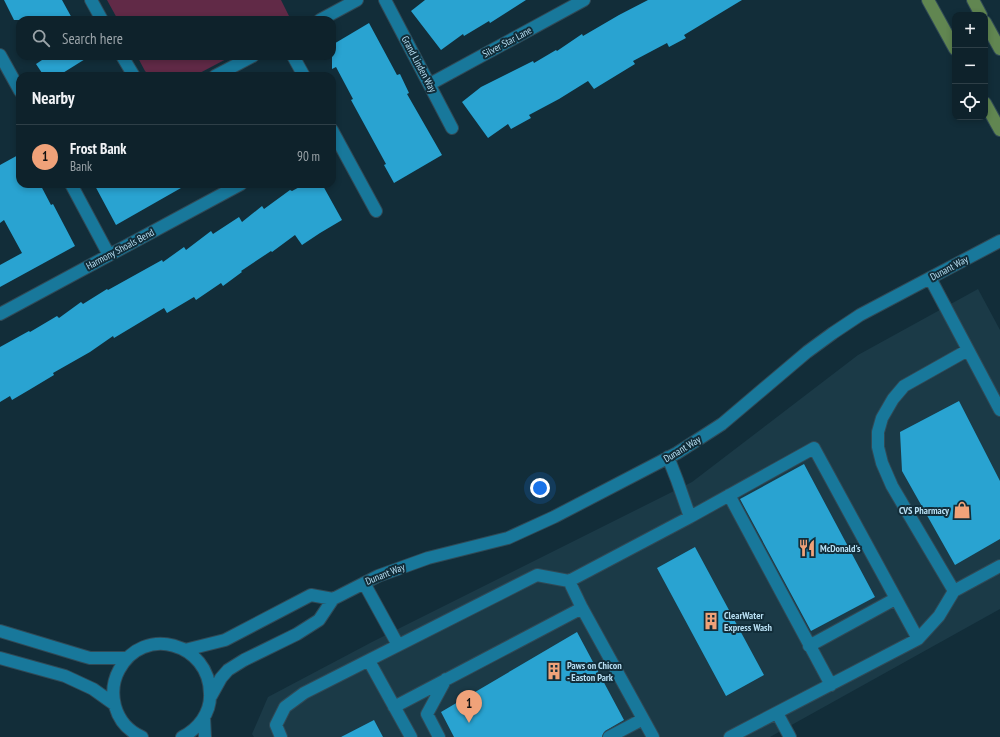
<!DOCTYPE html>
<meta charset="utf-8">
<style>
body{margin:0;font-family:"PT Sans Narrow",sans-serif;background:#1c2f37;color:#f1f3f6}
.controls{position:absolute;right:12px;top:12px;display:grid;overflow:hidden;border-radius:8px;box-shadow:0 2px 6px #0003}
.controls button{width:36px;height:36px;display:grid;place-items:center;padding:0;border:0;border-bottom:1px solid #2e3f47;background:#0e222b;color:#f1f3f6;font:20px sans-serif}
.you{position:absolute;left:540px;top:488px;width:14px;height:14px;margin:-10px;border:3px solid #fff;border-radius:50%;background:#1a73e8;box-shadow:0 0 0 6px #1a73e833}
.badge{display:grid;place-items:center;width:26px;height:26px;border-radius:50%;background:#f0a279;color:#111;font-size:13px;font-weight:700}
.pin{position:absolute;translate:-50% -33px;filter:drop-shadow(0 1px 2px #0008)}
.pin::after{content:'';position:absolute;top:21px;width:14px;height:12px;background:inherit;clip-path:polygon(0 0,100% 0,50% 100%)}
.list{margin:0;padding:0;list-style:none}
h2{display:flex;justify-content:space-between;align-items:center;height:52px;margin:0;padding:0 16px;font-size:17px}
h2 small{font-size:13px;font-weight:400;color:#9ba4a9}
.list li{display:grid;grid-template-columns:26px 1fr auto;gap:12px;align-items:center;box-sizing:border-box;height:64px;padding:0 16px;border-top:1px solid #2e3f47}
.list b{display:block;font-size:15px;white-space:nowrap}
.list p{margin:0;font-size:13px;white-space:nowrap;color:#9ba4a9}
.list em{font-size:13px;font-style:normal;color:#9ba4a9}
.icon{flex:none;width:22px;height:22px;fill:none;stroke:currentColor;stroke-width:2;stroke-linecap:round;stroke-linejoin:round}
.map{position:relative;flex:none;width:1000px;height:737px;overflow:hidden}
.search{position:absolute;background:#0e222b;box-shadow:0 2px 6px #0003;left:16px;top:16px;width:320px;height:44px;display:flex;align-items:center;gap:10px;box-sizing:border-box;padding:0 14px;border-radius:12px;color:#9ba4a9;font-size:15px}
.panel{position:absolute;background:#0e222b;box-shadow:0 2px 6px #0003;left:16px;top:72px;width:320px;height:116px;border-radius:12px}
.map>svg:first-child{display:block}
.built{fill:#1b3a47}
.green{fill:#612a47}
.building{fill:#29a3d1}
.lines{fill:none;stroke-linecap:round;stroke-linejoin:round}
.minor-casing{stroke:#304a57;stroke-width:14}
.major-casing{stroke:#304a57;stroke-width:14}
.minor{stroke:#18789b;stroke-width:12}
.major{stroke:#618651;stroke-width:12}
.labels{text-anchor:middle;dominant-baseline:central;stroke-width:4;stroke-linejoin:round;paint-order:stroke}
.street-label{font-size:10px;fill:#b8dff3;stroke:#122d39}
.poi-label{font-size:10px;font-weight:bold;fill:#b8dff3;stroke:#122d39;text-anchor:start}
</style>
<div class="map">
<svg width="1000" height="737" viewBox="0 0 1000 737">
<rect width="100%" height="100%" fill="#122d39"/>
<!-- built -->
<path class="built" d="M978,289L1000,330V609L770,737H254L252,734L268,697L372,642L692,482L858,355Z"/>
<!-- green -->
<path class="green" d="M107,0H281L291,20H118Z
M137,56H232L194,76H150L145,71Z"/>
<!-- building -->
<path class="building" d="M4,0H62L73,20H14Z
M425,0H526L490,23L489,21L464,36L463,34L441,50L411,11Z
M648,0H742L684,35L686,38L669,47L667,43L633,61L635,64L594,89L588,81L559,99L529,115L531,118L511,129L508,124L488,138L462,102L481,87L533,61L534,63L556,50L557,51L582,34L583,36L619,15Z
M369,23L397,75L400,74L409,93L407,94L442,155L394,183L384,165L386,164L351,100L353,99L336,67L332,69V45Z
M48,56H90L58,76H44L36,64Z
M20,154V184H40L51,205L53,204L75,246L0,287V265L22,253L4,220L0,223V165Z
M94,184H188L116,225Z
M305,184H322L342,220L320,233L302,245L295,235L272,252L271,251L241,271L242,272L223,286L221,283L196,300L194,297L167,313L164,308L114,338L113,336L90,352L53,373L54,375L29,390L12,400L10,396L0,402V347L29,331L30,332L57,316L59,318L81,302L83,304L107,289L108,290L162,260L163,262L184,247L186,250L211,231L213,234L239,217L242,222L262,206L264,209L290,190L292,191Z
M959,401L1000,481V539L955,565L902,471L900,432Z
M804,464L875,597L811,631L740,499Z
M695,547L764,675L726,696L657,568Z
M577,632L624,720L605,731L602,737H454L441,712Z
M374,720L383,737H341Z"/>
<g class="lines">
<!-- minor casing -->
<g class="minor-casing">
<path id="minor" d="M91,0L102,20
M385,0L452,128
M320,20L357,0
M0,55L20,91
M122,56L134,76
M293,56L304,76
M215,76L253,56
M430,84L584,0
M332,130L376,211
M71,184L109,255
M930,278L1000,410
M0,314L241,184
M729,495L831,685
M690,517L814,448L918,639
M569,581L582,608L653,737
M364,583L398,645
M954,591L892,486L882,463L878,447V432L882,418L893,399L904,386L968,350
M0,631L83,656L90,658H127
M809,646L895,599
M185,650L225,640L311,595L333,599
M0,658L65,676L93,689L114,704
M369,661L411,737
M211,696L221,678L228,670L244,660L297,634L319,620L333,599L378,576L428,558L508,538L554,517L677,453L722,424L807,352L833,333L860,315L1000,241
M394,707L582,608
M777,713L790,737
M204,717L205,737
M142,737C128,731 119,720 115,706C112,694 113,681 119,670C143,624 210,643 210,694C211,713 198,729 182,737
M281,737L276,725L285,707L304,693L537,575L569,581L690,517L677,480L668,457
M439,737L427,714L446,679
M609,737L643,719
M730,737L918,639L939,616L954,591L1000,566"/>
</g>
<!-- major casing -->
<g class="major-casing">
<path id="major" d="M928,0L955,49
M973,0L981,15
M985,22L1000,49
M985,103L1000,130"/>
</g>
<!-- minor -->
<use href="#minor" class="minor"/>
<!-- major -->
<use href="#major" class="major"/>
</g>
<!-- icons -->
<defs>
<g id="shop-bare" transform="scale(1.38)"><path d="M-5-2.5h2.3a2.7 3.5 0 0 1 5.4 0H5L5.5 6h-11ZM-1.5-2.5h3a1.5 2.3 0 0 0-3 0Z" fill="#f0a279" stroke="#122d39" stroke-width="2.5" paint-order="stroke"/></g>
<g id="restaurant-bare" transform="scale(1.38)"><path d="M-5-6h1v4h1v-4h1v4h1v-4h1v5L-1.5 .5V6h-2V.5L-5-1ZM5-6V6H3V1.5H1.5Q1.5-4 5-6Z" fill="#f0a279" stroke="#122d39" stroke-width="2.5" paint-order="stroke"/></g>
<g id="building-bare" transform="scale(1.38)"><path d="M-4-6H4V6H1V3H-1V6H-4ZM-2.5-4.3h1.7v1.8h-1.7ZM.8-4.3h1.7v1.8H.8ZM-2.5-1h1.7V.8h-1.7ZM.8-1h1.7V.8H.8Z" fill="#f0a279" stroke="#122d39" stroke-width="2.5" paint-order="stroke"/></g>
</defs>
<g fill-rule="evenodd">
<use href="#shop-bare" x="962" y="510"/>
<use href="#restaurant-bare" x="807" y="548"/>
<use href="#building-bare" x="711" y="621"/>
<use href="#building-bare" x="554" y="671"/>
</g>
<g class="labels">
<!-- street labels -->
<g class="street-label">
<text transform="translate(507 42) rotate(-28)">Silver Star Lane</text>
<text transform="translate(419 64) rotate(62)">Grand Linden Way</text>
<text transform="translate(120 249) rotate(-28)">Harmony Shoals Bend</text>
<text transform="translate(949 268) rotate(-28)">Dunant Way</text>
<text transform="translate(682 449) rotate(-31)">Dunant Way</text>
<text transform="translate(385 574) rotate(-22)">Dunant Way</text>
</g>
<!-- poi labels -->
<g class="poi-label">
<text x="949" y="510" text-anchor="end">CVS Pharmacy</text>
<text x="820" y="548">McDonald's</text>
<text x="724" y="615">ClearWater<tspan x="724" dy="12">Express Wash</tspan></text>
<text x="567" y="665">Paws on Chicon<tspan x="567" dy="12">- Easton Park</tspan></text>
</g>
</g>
</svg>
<div class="controls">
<button>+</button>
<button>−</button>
<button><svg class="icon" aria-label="locate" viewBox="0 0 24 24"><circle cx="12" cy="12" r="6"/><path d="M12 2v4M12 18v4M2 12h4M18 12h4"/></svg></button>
</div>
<div class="you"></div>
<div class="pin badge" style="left:469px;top:723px">1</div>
<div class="search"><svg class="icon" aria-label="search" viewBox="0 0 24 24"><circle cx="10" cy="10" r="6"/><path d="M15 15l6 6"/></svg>Search here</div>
<section class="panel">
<h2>Nearby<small></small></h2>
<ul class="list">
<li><span class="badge">1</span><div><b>Frost Bank</b><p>Bank</p></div><em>90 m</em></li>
</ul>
</section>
</div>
